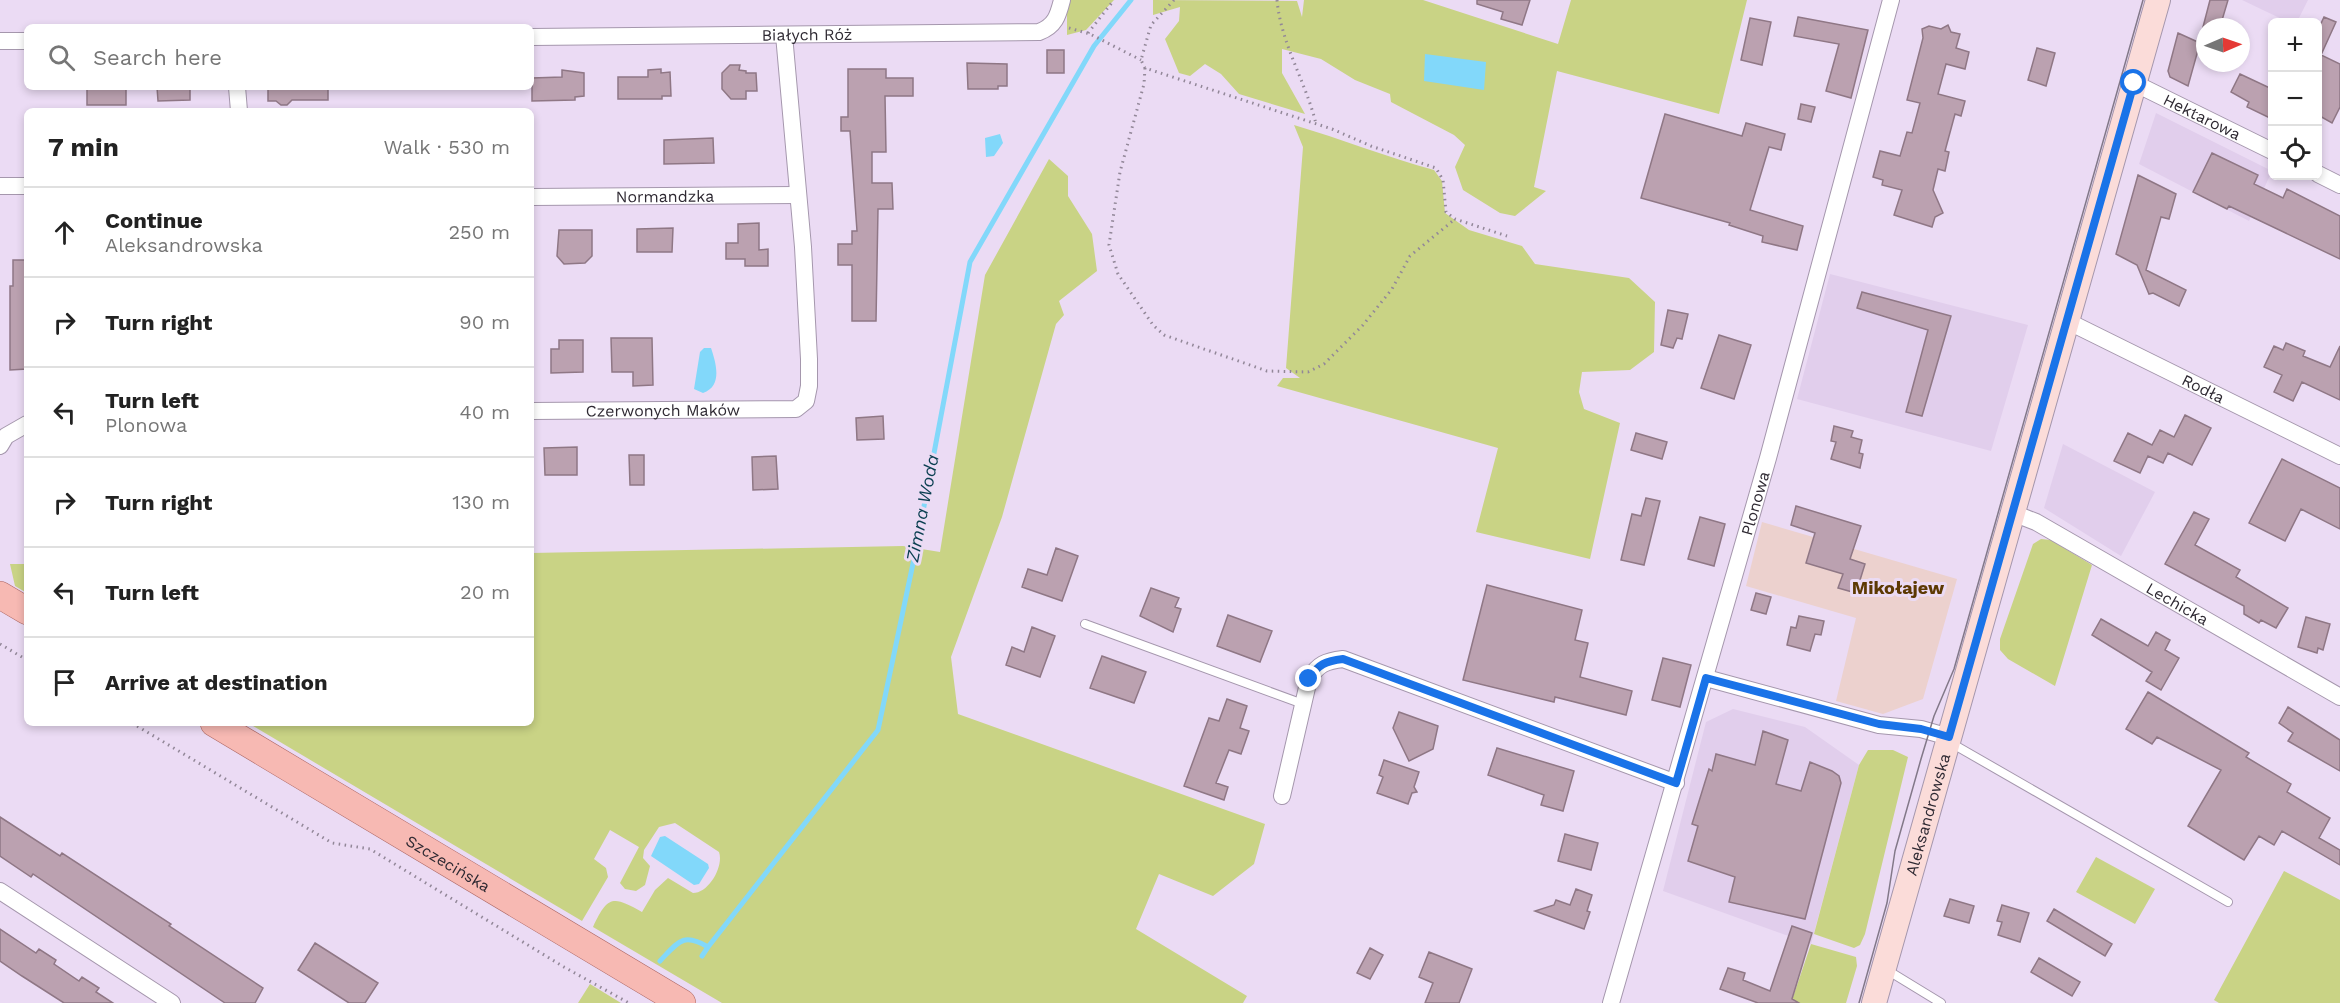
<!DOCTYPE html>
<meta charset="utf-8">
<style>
body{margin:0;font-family:"Work Sans",sans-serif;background:#f2f2f2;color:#222}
.controls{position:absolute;right:18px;top:18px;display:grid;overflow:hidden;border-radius:9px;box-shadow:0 3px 9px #0003}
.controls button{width:54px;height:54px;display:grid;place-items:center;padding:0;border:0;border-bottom:2px solid #e0e0e0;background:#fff;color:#222;font:30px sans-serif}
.compass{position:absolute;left:2196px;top:18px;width:54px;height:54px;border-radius:50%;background:#fff;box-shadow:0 3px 9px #0003;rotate:88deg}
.stop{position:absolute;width:18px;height:18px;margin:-14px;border:4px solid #1a73e8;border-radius:50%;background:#fff}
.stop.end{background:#1a73e8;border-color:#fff;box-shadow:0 2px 6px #0008}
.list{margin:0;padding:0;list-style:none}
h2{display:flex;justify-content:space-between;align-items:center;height:78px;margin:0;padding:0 24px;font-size:26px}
h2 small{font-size:20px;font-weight:400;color:#767676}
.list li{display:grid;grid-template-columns:39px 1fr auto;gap:18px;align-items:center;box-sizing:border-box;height:90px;padding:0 24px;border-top:2px solid #e0e0e0}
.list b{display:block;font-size:22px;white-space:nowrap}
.list p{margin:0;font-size:20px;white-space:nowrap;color:#767676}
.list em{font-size:20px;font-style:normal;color:#767676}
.icon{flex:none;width:33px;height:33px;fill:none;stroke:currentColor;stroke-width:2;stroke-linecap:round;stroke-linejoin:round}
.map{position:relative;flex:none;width:2340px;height:1003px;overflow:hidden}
.search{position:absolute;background:#fff;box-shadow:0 3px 9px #0003;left:24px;top:24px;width:510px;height:66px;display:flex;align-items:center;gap:15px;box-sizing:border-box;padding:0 21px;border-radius:9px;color:#767676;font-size:22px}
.panel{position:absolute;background:#fff;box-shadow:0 3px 9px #0003;left:24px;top:108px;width:510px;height:618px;border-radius:9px}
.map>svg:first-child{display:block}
.built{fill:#e1ceec}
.industrial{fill:#ecd1ce}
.green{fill:#c9d385}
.water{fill:#82d8fa}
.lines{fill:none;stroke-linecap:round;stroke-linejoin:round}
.stream{stroke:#82d8fa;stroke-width:5}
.building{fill:#bba1b0;stroke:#8f7785;stroke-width:1.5}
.lane-casing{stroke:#a597ad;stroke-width:10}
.street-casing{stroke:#a597ad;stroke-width:18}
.secondary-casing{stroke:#a597ad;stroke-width:26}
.primary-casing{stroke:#ad6865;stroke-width:28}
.path{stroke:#928798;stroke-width:3;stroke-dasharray:1.5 4.5;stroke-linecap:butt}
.lane{stroke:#fff;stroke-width:8}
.street{stroke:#fff;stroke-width:16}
.secondary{stroke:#fbdcd9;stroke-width:24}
.primary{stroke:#f7b9b3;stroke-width:27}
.tram{stroke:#827888;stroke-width:1.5}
.route{stroke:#1a73e8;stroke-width:8}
.labels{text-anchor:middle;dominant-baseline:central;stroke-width:6;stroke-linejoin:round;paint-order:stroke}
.street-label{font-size:16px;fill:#2e2932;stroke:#ebdbf4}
.water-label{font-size:18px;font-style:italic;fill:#093e50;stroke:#ebdbf4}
.neighbourhood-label{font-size:18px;font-weight:bold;fill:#5c3903;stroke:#ebdbf4}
</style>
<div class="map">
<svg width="2340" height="1003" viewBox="0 0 2340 1003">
<rect width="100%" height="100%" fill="#ebdbf4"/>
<!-- built -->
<path class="built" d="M2242,0H2308L2297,22H2288Z
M2156,113L2272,171L2249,221L2139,164Z
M1830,274L2028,325L1991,451L1797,399Z
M2063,444L2155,492L2121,556L2044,508Z
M1733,709L1805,727L1859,765L1811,944L1663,891L1706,722Z"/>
<!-- industrial -->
<path class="industrial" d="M1762,522L1957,579L1923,699L1883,714L1836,701L1856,618L1746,586Z"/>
<!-- green -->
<path class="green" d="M1067,0H1114L1086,30L1067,35Z
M1153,0L1297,1L1302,17L1304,0H1423L1558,44L1571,0H1747L1719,114L1557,71L1534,187L1546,191L1515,216L1500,213L1463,190L1455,167L1465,145L1454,135L1391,102L1390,94L1355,80L1321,59L1282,49V73L1305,114L1239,94L1221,74L1205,64L1190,76L1179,73L1165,39L1179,21L1180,7L1153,15Z
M1294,125C1341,139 1387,157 1434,170L1442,181L1445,213L1469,230L1522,246L1535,264L1629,278L1655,302L1654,352L1630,370L1582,372L1579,392L1584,409L1620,423L1590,559L1476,532L1498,448L1277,386L1283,378H1300L1286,368L1303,147Z
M1049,159L1068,176V196L1092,234L1097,271L1059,301L1064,315L1056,324L1002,517L951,657L958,714L1265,824L1254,864L1213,896L1159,874L1136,929L1247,996L1243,1003H722L593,927C608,895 613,896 642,912L655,890L668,878L693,893C709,893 724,866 719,852L675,823L659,827L644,850L643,858L650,866L645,885L636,891L625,889L620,883L639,847L610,830L594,859L606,868L608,877L582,921L248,723H531V553L903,546L940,552L985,275Z
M2041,539L2051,540L2092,565L2055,686L2008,659L2000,650V639L2033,544Z
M10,564H27V593L15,586Z
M1868,750H1893L1908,757L1865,934L1860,945L1854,948L1814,934L1859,765Z
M2096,857L2155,889L2135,924L2076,892Z
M2284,871L2340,900V1003H2219L2214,1000Z
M1811,944L1856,957L1857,966L1846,1003H1791Z
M590,984L621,1003H578Z"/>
<!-- water -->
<path class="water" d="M1425,54L1486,62L1484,90L1424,81Z
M1000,134L1003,143L994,156L986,157L985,138Z
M704,348H711C716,363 723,386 703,393L694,389L700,352Z
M665,836L708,864L709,868L699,884L694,885L651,856L660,837Z"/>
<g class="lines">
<!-- stream -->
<path class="stream" d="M702,956L708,947
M660,961C678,942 683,932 708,947L878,730L915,554L970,262L1094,46L1131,0"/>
</g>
<!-- building -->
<path class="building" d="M1477,0H1530L1522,25L1501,19L1503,12L1477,4Z
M2210,0H2228L2220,27H2203Z
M1798,17L1868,30L1851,98L1826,91L1839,44L1794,36Z
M2324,17L2336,22L2321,55L2340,64V107L2332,123L2318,115V30Z
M1750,18L1771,22L1762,65L1741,60Z
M1948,25L1951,32L1960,34L1956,48L1969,52L1965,69L1946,64L1938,94L1965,101L1961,116L1955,114L1945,151L1949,152L1945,171L1938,169L1933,190L1943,213L1935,217L1932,227L1894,215L1902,190L1882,185L1883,180L1873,177L1880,151L1900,156L1907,132L1912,133L1920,103L1907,100L1923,38L1922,29L1929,26L1941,29Z
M2178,33L2200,43L2188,86L2170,77L2168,71Z
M2037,48L2055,53L2046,86L2028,80Z
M1047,50H1064V73H1047Z
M967,63L1007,64V86H998V89H968Z
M730,65H740L739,70L746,71V73H756L757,91H746V99H731L722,89V73Z
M661,69V73L670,72L671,96H662V99H618V77H648V70Z
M848,69H886V78H913V96H885L886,152H872V183H892L893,209H878L876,321H852V265H838V244H852V231H857L850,131H841V117H848Z
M562,70L584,73V96L575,97V100L532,101V78L562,77Z
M2240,74L2272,89V119L2247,107L2249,102L2231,92Z
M87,87H126V105H87Z
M157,87H190V100L158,101Z
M268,87H328V100H292L287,105H281L276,101H268Z
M1801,104L1815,107L1811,122L1798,119Z
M1665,114L1742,136L1746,123L1785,134L1781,150L1769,147L1750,210L1803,226L1797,250L1762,242L1763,236L1729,225L1730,223L1641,198Z
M713,138L714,163L664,164V140Z
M2212,153L2258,175L2254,184L2283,198L2287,189L2340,216V259L2229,206L2227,209L2193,192Z
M2138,175L2176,194L2169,219L2161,217L2146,270L2186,290L2179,306L2153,293L2149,294L2137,265L2116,254Z
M759,223V250L768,249V266H745V259H726V243H738V224Z
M673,228L672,252H637V229Z
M559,230H592V256L585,263L564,264L557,256Z
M13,260H27V369L10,370V286H13Z
M1862,292L1951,316L1922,416L1906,412L1928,330L1857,308Z
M1668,310L1688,314L1682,339L1677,338L1673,348L1661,345Z
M1719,335L1751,345L1734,399L1701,388Z
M611,338H652L653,385L633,386V372H612Z
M559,340H583V372L551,373V349H559Z
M2286,343L2305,351L2303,356L2330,367L2340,346V400L2302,382L2293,401L2274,392L2282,375L2264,367L2274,346L2283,350Z
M2185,415L2211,428L2192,465L2168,453L2163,463L2148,456L2140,473L2114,461L2128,433L2152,445L2160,430L2174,437Z
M883,416L884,439L857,440L856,418Z
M1834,426L1853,431L1851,437L1862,440L1859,453L1863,454L1860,468L1831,459L1836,442L1831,441Z
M1636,433L1667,442L1662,459L1631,450Z
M577,447V475H545L544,448Z
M629,455H644V485H630Z
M776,456L778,489L753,490L752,457Z
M2282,459L2340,488V529L2301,509L2285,541L2249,523Z
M1646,498L1660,501L1644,565L1621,560L1632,514L1641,516Z
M1796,506L1861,526L1850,559L1865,564L1856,593L1838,588L1843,574L1806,563L1815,533L1791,525Z
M2194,512L2209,519L2195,545L2240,570L2236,577L2288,608L2276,628L2261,620L2259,623L2244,614V606L2165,564Z
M1700,517L1725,524L1714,566L1688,559Z
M1056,548L1078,556L1062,601L1022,587L1028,569L1047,575Z
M1487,585L1582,610L1575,640L1588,643L1580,677L1632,691L1626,715L1555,697L1554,702L1463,680Z
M1151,588L1179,598L1175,607L1181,609L1173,632L1140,616Z
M1756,593L1771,597L1766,614L1751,610Z
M1228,615L1272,631L1260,662L1217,646Z
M1799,616L1824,621L1821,635L1815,634L1810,651L1787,645L1791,627L1796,628Z
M2306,617L2330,624L2323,650L2318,648L2317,653L2298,647Z
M2101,619L2148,646L2156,632L2170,640L2165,650L2179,658L2161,690L2146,681L2152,672L2092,635Z
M1032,627L1055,636L1040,677L1006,665L1012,647L1024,652Z
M1102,656L1146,672L1134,703L1090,688Z
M1663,658L1691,665L1680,707L1652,700Z
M2148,692L2249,753L2246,757L2291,784L2287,792L2330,818L2319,838L2340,850V865L2282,831L2274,845L2259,836L2244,860L2188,826L2221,770L2157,737L2152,744L2126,729Z
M1227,699L1247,706L1240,728L1249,731L1241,754L1229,750L1216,783L1228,787L1224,800L1184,786L1209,718L1219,721Z
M2288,707L2340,740V771L2288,741L2293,733L2279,723Z
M1399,712L1438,726L1433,749L1409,761L1393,728Z
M1763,731L1788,740L1776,784L1801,791L1810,762L1832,771L1839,776L1841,783L1805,919L1729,902L1735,877L1688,861L1698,826L1692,824L1709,769L1712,771L1716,754L1755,765Z
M1497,748L1574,771L1563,811L1541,805L1544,795L1488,775Z
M1384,760L1419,772L1414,787L1417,792L1412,793L1408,804L1377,793L1383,777L1379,775Z
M0,817L60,856L62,853L171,924L169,926L263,988L255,1003H225L33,874L31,877L0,856Z
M1565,834L1598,843L1591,870L1558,861Z
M1576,889L1592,895L1587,911L1590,912L1584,929L1535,911L1554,905L1556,900L1570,905Z
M1950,899L1974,906L1969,923L1944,916Z
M2002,905L2029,913L2020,942L1998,935L2002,922L1997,921Z
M2054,909L2112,944L2105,956L2047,921Z
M1792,926L1812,933L1792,999L1799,1003H1758L1720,989L1728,968L1745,973L1743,980L1770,991Z
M0,929L36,953L39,949L56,960L54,964L79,981L82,977L99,988L96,992L113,1003H64L22,976L0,961Z
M315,943L378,983L365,1003H349L298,970Z
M1370,948L1383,955L1370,979L1357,973Z
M1429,952L1472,969L1459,1003H1425L1433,983L1419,977Z
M2039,958L2080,982L2072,996L2031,972Z"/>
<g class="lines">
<!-- lane casing -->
<g class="lane-casing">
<path id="lane" d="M1085,624L1303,704
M1951,743L2228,902
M1887,970L1941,1003"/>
</g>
<!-- street casing -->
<g class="street-casing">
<g id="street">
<path id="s1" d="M531,37L1039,32C1055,26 1058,16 1062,0"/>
<path d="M0,41H27"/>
<path id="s2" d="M2134,83L2272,151"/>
<path d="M237,87L239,111"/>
<path d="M2318,174L2340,185"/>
<path d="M0,186H27"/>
<path id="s3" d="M531,197L797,195"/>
<path id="s4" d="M2067,321L2340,456"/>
<path id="s5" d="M531,411L796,409L806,401L809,386V359L803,247L784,35"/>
<path d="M0,446L6,436L27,424"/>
<path id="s6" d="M2013,513L2036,522L2340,697"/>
<path d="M1706,678L1879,725L1921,729L1949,737"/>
<path d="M1282,796L1309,679C1318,664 1326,661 1343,659L1676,783"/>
<path d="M0,891L172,1003"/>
<path id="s7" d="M1611,1003L1768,458L1891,0"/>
</g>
</g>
<!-- secondary casing -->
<g class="secondary-casing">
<g id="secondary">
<path id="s8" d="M1874,1003L2158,0"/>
</g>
</g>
<!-- primary casing -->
<g class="primary-casing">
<g id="primary">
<path d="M0,595L27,611"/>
<path id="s9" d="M214,723L682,1003"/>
</g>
</g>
<!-- path -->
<path class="path" d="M1174,0L1151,25L1141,60L1145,68L1332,129L1371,146L1436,168L1443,180L1446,212L1455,219L1507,236
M1277,0C1281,44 1306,82 1316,124
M1069,28L1090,34L1141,60
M1088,33L1114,0
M1145,68L1144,84L1120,172L1109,245L1118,274L1153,325L1164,335L1267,371L1308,372L1324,364L1363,325L1392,289L1410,256L1455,219
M0,644L27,660
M132,723L332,843L370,849L564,967L629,1003"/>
<!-- lane -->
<use href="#lane" class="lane"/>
<!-- street -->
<use href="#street" class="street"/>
<!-- secondary -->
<use href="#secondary" class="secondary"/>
<!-- primary -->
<use href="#primary" class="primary"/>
<!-- tram -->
<path class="tram" d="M1859,1003L1887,903L1895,851L1921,759L1934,716L1954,669L2143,0"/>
</g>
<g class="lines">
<!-- route -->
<path class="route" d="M1309,679C1318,664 1326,661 1343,659L1676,783L1706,678L1879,724L1921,729L1949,737L2134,83"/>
</g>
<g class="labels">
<!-- street labels -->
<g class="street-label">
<text stroke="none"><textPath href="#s1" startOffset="276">Białych Róż</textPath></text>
<text stroke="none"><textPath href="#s2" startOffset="76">Hektarowa</textPath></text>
<text stroke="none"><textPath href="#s3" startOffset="134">Normandzka</textPath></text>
<text stroke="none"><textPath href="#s4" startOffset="152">Rodła</textPath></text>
<text stroke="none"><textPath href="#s5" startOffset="132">Czerwonych Maków</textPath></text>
<text stroke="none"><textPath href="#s7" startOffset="520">Plonowa</textPath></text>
<text stroke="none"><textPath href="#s6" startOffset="188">Lechicka</textPath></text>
<text stroke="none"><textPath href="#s8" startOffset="196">Aleksandrowska</textPath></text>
<text stroke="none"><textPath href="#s9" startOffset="273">Szczecińska</textPath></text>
</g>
<!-- water labels -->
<g class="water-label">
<text transform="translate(922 508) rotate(-79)">Zimna Woda</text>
</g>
<!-- neighbourhood labels -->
<g class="neighbourhood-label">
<text x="1898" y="587">Mikołajew</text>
</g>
</g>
</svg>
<div class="controls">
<button>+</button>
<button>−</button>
<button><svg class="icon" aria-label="locate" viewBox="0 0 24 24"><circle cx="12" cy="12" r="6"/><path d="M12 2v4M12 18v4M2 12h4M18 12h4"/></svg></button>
</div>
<svg class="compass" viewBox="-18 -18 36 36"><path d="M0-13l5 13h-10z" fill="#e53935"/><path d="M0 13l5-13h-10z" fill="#767676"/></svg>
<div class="stop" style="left:2134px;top:83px"></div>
<div class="stop end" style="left:1309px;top:679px"></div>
<div class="search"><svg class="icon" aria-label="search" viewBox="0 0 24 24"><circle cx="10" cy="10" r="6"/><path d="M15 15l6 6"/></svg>Search here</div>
<section class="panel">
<h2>7 min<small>Walk · 530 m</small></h2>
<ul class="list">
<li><svg class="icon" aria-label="ahead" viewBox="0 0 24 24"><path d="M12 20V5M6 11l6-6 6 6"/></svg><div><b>Continue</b><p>Aleksandrowska</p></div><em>250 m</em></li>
<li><svg class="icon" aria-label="right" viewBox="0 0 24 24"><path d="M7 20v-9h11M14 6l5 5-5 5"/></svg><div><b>Turn right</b></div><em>90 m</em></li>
<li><svg class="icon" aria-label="left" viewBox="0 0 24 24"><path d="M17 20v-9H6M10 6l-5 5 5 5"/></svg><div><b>Turn left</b><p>Plonowa</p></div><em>40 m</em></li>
<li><svg class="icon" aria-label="right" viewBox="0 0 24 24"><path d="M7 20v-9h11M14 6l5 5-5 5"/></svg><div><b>Turn right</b></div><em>130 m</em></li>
<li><svg class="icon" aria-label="left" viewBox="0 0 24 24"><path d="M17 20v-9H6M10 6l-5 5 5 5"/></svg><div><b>Turn left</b></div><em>20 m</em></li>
<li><svg class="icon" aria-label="arrive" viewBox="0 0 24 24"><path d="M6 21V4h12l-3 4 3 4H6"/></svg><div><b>Arrive at destination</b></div></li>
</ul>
</section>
</div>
